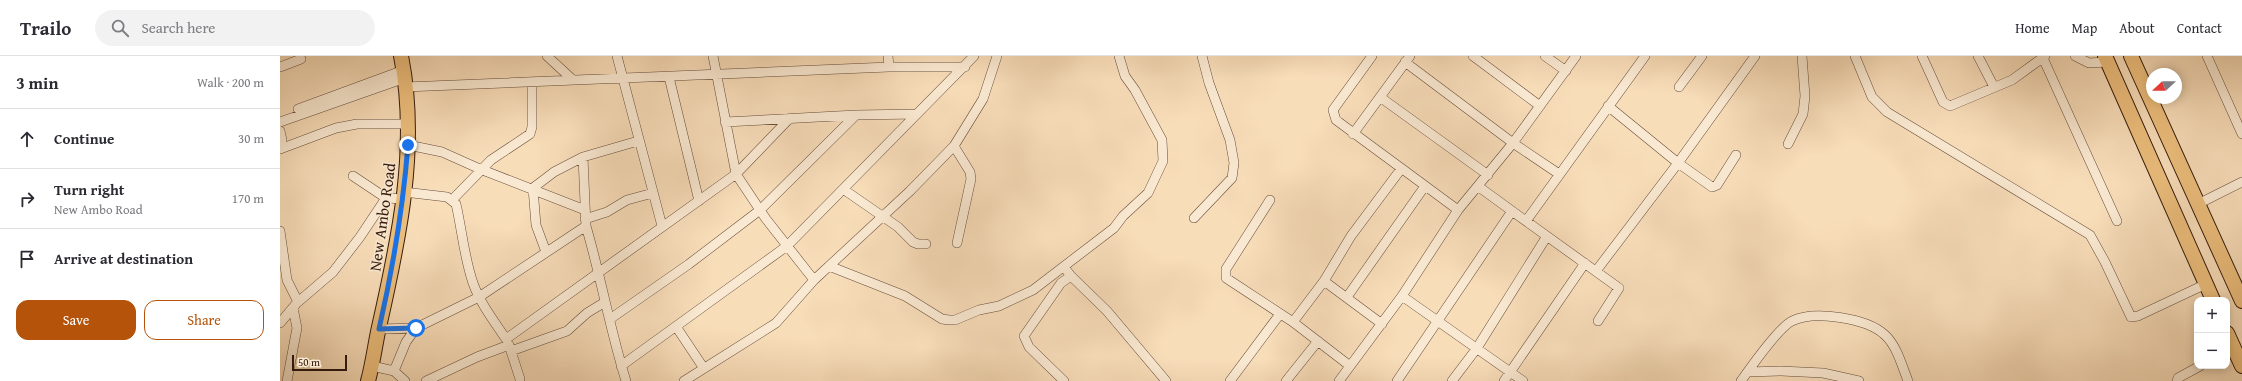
<!DOCTYPE html>
<meta charset="utf-8">
<style>
body{margin:0;font-family:"Gentium Book Plus",serif;background:#f2f2f3;color:#2b2b33}
.controls{position:absolute;right:12px;bottom:12px;display:grid;overflow:hidden;border-radius:8px;box-shadow:0 2px 10px #0003}
.controls button{width:36px;height:36px;display:grid;place-items:center;padding:0;border:0;border-bottom:1px solid #e1e1e2;background:#fff;color:#2b2b33;font:20px sans-serif}
.compass{position:absolute;left:1866px;top:12px;width:36px;height:36px;border-radius:50%;background:#fff;box-shadow:0 2px 10px #0003;rotate:248deg}
.scale{position:absolute;left:12px;bottom:10px;width:55px;box-sizing:border-box;padding-left:4px;border:2px solid #361c0e;border-top:0;font-size:11px;line-height:14px;white-space:nowrap;color:#361c0e;-webkit-text-stroke:3px #fae9d2;paint-order:stroke}
.stop{position:absolute;width:12px;height:12px;margin:-9px;border:3px solid #1a73e8;border-radius:50%;background:#fff}
.stop.end{background:#1a73e8;border-color:#fff;box-shadow:0 1px 4px #0008}
.list{margin:0;padding:0;list-style:none}
h2{display:flex;justify-content:space-between;align-items:center;height:52px;margin:0;padding:0 16px;font-size:17px}
h2 small{font-size:13px;font-weight:400;color:#7c7c81}
.list li{display:grid;grid-template-columns:26px 1fr auto;gap:12px;align-items:center;box-sizing:border-box;height:60px;padding:0 16px;border-top:1px solid #e1e1e2}
.list b{display:block;font-size:15px;white-space:nowrap}
.list p{margin:0;font-size:13px;white-space:nowrap;color:#7c7c81}
.list em{font-size:13px;font-style:normal;color:#7c7c81}
.actions{display:flex;gap:8px;padding:12px 16px}
.actions a{flex:1;padding:9px 0;border:1px solid #b45309;border-radius:12px;text-align:center;font-size:14px;color:#b45309}
.actions .main{background:#b45309;color:#fff}
.icon{flex:none;width:22px;height:22px;fill:none;stroke:currentColor;stroke-width:2;stroke-linecap:round;stroke-linejoin:round}
.map{position:relative;flex:none;width:1962px;height:325px;overflow:hidden}
header{display:flex;align-items:center;gap:24px;box-sizing:border-box;height:56px;padding:0 20px;background:#fff;border-bottom:1px solid #e1e1e2}
header strong{font-size:19px}
nav{display:flex;gap:22px;margin-inline-start:auto;font-size:14px}
.search{width:280px;height:36px;background:#f2f2f3;display:flex;align-items:center;gap:10px;box-sizing:border-box;padding:0 14px;border-radius:22px;color:#7c7c81;font-size:15px}
main{display:flex}
aside{flex:1;background:#fff}
.map>svg:first-child{display:block}
.lines{fill:none;stroke-linecap:round;stroke-linejoin:round}
.minor-casing{stroke:#664c39;stroke-width:10}
.primary-casing{stroke:#361c0e;stroke-width:16}
.minor{stroke:#fae9d2;stroke-width:9}
.primary{stroke:#ecbe7c;stroke-width:14}
.route{stroke:#1a73e8;stroke-width:5}
.labels{text-anchor:middle;dominant-baseline:central;stroke-width:3;stroke-linejoin:round;paint-order:stroke}
.street-label{font-size:16px;fill:#361c0e;stroke:#fae9d2}
</style>
<header>
<strong>Trailo</strong>
<div class="search"><svg class="icon" aria-label="search" viewBox="0 0 24 24"><circle cx="10" cy="10" r="6"/><path d="M15 15l6 6"/></svg>Search here</div>
<nav><a>Home</a><a>Map</a><a>About</a><a>Contact</a></nav>
</header>
<main>
<aside>
<h2>3 min<small>Walk · 200 m</small></h2>
<ul class="list">
<li><svg class="icon" aria-label="ahead" viewBox="0 0 24 24"><path d="M12 20V5M6 11l6-6 6 6"/></svg><div><b>Continue</b></div><em>30 m</em></li>
<li><svg class="icon" aria-label="right" viewBox="0 0 24 24"><path d="M7 20v-9h11M14 6l5 5-5 5"/></svg><div><b>Turn right</b><p>New Ambo Road</p></div><em>170 m</em></li>
<li><svg class="icon" aria-label="arrive" viewBox="0 0 24 24"><path d="M6 21V4h12l-3 4 3 4H6"/></svg><div><b>Arrive at destination</b></div></li>
</ul>
<div class="actions"><a class="main">Save</a><a>Share</a></div>
</aside>
<div class="map">
<svg width="1962" height="325" viewBox="0 0 1962 325">
<rect width="100%" height="100%" fill="#f8ddb9"/>
<filter id="stains"><feTurbulence type="fractalNoise" baseFrequency=".005" numOctaves="4"/><feColorMatrix values="0 0 0 0 .2 0 0 0 0 .09 0 0 0 0 .02 0 0 0 .5 -.17"/></filter>
<radialGradient id="worn" r=".72"><stop offset=".6" stop-color="#630" stop-opacity="0"/><stop offset="1" stop-color="#630" stop-opacity=".3"/></radialGradient>
<g class="lines">
<!-- minor casing -->
<g class="minor-casing">
<path id="minor" d="M267,0L293,24
M337,0L382,170
M433,0L456,118L486,163L534,224
M608,0L609,11
M1092,0L1053,54L1056,64L1178,154
M1193,0L1260,50
M1265,0L1286,15
M1575,0L1592,41L1607,56L1810,179L1825,206L1851,261L1858,260L1926,228
M1642,0L1663,46L1670,50L1732,24L1765,0
M1698,0L1714,31
M1762,0L1837,165
M1795,0L1809,7L1827,6
M1927,0L1962,78
M1125,6L1233,87L1279,118
M0,11L21,3
M389,21L419,145
M125,31L609,11H685
M1399,31L1422,0
M1100,41L1208,119
M1328,50L1398,107L1432,131L1437,129L1456,99
M18,53L124,14
M0,66L125,22
M445,66L576,59L637,58
M0,75L2,84L0,92
M1073,78L1130,0
M1508,88L1523,58L1525,40L1522,0
M128,89L162,96L200,113L305,154
M674,90L690,116L691,123L677,187
M0,93L56,72L77,68H128
M73,120L106,142
M563,133L618,171L633,186L638,188H646
M124,136L167,141L176,148C182,174 184,201 193,227C200,247 214,265 226,283L456,118L510,62
M172,144L211,104L250,78L252,71V26
M990,144L946,213V222L1013,266L1070,310
M1918,148L1962,126
M1232,155L1339,232L1318,265
M914,162L952,122L954,107L950,84L929,27L922,0
M305,163L327,156L347,144L373,137
M1246,165L1365,0
M306,170L303,101L358,85
M0,175L7,224L18,246L53,216L80,181L106,142L124,143
M266,196L256,169L253,132L274,116L303,101
M549,210L625,240L662,263L669,264H675L699,254L719,250L753,234L834,172L843,160L868,137L883,105L882,84L855,34L845,20L839,0
M784,211L791,220L827,255L886,325
M1316,215L1398,107L1475,0
M1044,225L1102,268
M1122,240L1243,325
M1067,241L1145,130
M330,263L409,208L480,154L576,59
M1013,266L1044,225L1071,180L1121,113
M0,267L16,248
M397,272L423,311
M99,273L136,272L199,241L306,170C321,221 330,274 346,325
M229,289L240,323
M231,295L287,275L307,257L325,246
M92,310L114,315L125,325
M341,310L507,190L694,0
M114,315L126,286L136,272
M1468,316L1501,315L1543,317L1579,325
M7,325L17,272L13,252
M146,325L197,301L229,289
M404,325L496,267L534,224L630,135L674,90L703,43L717,0
M784,325L749,291L744,280L781,227L791,220
M950,325L1000,258
M1006,325L1038,285
M1059,325L1122,240L1178,154L1233,87L1296,0
M1117,325L1232,155L1199,131
M1172,325L1197,292L1267,180
M1224,325L1305,207
M1461,325C1471,311 1499,271 1512,265C1534,254 1587,262 1605,279C1617,290 1622,310 1628,325
M1897,325L1898,322L1920,310"/>
</g>
<!-- primary casing -->
<g class="primary-casing">
<path id="primary" d="M1825,0L1933,244
M1851,0L1962,245
M1947,277L1962,310
M88,325C93,307 95,289 99,271C119,183 139,90 121,0"/>
</g>
<!-- minor -->
<use href="#minor" class="minor"/>
<!-- primary -->
<use href="#primary" class="primary"/>
</g>
<g class="lines">
<!-- route -->
<path class="route" d="M128,89C123,151 113,212 99,273L136,272"/>
</g>
<g class="labels">
<!-- street labels -->
<g class="street-label">
<text transform="translate(102 161) rotate(-82)">New Ambo Road</text>
</g>
</g>
<rect width="100%" height="100%" filter="url(#stains)"/>
<rect width="100%" height="100%" fill="url(#worn)"/>
</svg>
<div class="controls">
<button>+</button>
<button>−</button>
</div>
<svg class="compass" viewBox="-18 -18 36 36"><path d="M0-13l5 13h-10z" fill="#e53935"/><path d="M0 13l5-13h-10z" fill="#7c7c81"/></svg>
<div class="scale">50 m</div>
<div class="stop" style="left:136px;top:272px"></div>
<div class="stop end" style="left:128px;top:89px"></div>
</div>
</main>
